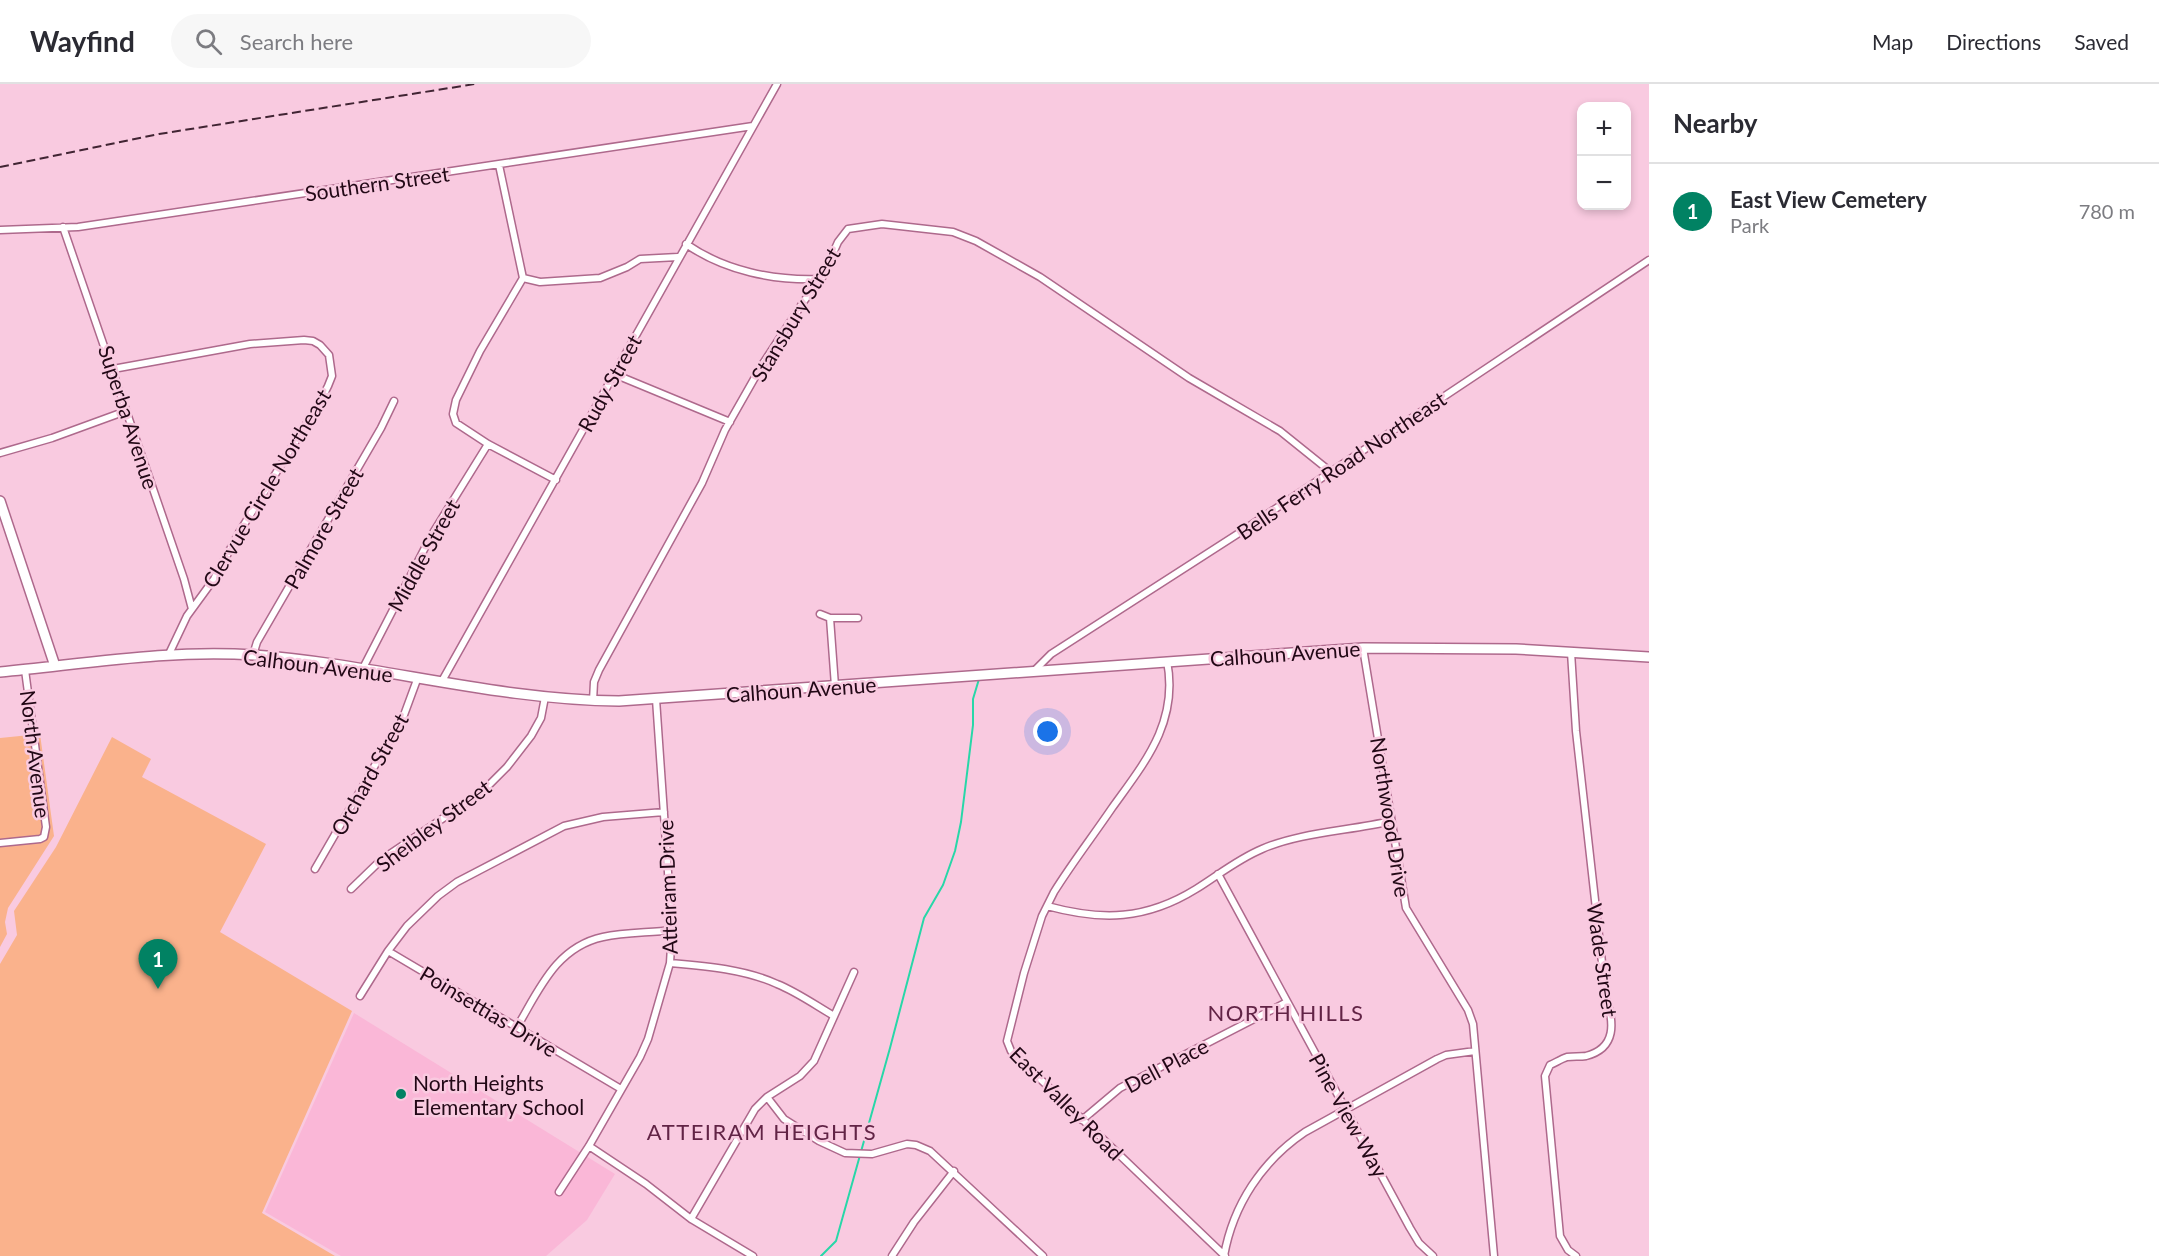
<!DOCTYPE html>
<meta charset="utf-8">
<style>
body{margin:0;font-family:Lato,sans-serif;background:#f7f7f7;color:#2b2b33}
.controls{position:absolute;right:18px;top:18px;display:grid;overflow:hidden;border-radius:12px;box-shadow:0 3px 9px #0003}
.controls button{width:54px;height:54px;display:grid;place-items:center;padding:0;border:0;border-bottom:2px solid #e1e1e2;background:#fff;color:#2b2b33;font:30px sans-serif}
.you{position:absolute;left:1048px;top:648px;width:21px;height:21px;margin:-15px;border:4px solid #fff;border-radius:50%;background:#1a73e8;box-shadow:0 0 0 9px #1a73e833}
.badge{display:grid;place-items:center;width:39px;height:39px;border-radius:50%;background:#018263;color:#fff;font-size:20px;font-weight:700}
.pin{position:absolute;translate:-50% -50px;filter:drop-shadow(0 2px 3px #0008)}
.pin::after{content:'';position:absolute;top:32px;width:21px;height:18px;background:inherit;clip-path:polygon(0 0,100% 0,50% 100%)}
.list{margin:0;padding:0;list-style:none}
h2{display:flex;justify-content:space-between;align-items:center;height:78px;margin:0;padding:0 24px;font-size:26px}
h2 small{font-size:20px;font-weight:400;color:#7c7c81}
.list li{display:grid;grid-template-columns:39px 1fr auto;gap:18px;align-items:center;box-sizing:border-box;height:96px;padding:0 24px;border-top:2px solid #e1e1e2}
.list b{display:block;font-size:22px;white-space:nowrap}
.list p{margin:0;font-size:20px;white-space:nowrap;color:#7c7c81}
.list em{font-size:20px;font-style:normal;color:#7c7c81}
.icon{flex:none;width:33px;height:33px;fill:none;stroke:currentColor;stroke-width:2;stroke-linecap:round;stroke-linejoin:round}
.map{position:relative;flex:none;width:1649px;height:1172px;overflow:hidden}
header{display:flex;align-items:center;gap:36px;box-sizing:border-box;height:84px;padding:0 30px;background:#fff;border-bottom:2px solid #e1e1e2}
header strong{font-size:28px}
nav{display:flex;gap:33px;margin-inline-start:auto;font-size:21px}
.search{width:420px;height:54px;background:#f7f7f7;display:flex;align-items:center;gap:15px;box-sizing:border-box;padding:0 21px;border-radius:33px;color:#7c7c81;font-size:22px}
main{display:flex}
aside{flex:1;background:#fff}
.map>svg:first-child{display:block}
.built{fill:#fab7d7}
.green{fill:#fab28c}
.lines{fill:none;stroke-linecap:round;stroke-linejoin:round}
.stream{stroke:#28d7a8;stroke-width:2}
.street-casing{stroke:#ae698c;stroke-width:9}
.secondary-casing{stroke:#ae698c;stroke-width:12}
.street{stroke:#fff;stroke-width:6}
.secondary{stroke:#fff;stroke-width:9}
.rail{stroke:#412433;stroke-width:2;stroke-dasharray:9 4.5;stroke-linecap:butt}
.poi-dot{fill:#018263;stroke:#f9cae0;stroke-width:2}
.labels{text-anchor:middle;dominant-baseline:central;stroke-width:5;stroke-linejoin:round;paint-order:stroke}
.street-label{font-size:21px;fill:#220816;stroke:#f9cae0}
.poi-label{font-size:21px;fill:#220816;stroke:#f9cae0;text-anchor:start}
.neighbourhood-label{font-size:22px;letter-spacing:1.5px;fill:#622446;stroke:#f9cae0}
</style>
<header>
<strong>Wayfind</strong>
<div class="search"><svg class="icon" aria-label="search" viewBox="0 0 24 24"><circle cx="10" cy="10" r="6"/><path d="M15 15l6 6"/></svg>Search here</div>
<nav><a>Map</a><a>Directions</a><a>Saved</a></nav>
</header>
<main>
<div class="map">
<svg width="1649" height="1172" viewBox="0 0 1649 1172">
<rect width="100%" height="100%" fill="#f9cae0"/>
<!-- built -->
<path class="built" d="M354,929L615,1090L587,1136L546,1172H341L265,1128Z"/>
<!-- green -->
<path class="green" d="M40,650L54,752L8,824L5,838L7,850L0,863V654Z
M112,653L151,675L142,693L266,760L220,848L352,927L262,1129L335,1172H0V880L17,851L14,827L56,763Z"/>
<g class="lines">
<!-- stream -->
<path class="stream" d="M821,1172L836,1157L890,964L924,834L943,801L955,767L961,738L973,641V615L979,595"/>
<!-- street casing -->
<g class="street-casing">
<path id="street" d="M499,81L523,194L480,267L456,316L453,330L456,339L488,360L556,396
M63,143L184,495L192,525
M0,146L78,143L753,42
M686,160C725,187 774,197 821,195
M523,194L540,198L600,194L627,183L640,175L678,173
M113,285L250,260L304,256L313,257L320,261L329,271L332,292L328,302L320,318L240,447L214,495L187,532L168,572
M614,290L730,338
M0,369L52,354L126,327
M820,530L830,534H858
M830,534L835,602
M1363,564L1406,824L1468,926L1473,940L1494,1172
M1571,568L1576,647L1606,914C1614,938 1617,964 1586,972C1580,973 1573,972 1567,973C1561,975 1555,979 1550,981L1545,992L1560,1152L1568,1166L1576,1172
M253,571L257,558L381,344L394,317
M1167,577C1179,638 1145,678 1112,724C1093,752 1072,779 1054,808L1042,832L1024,889L1007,957L1011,967L1225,1172
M363,584L431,452L488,360
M1034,587L1051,570L1236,451L1649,176
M442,597L777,0
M593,617L594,598L599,586L702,399L725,346L762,281L804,217L822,194L838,158L848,145L882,140L953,148L976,157L1040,193L1189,294L1280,347L1331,388
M0,759L40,755L44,753L46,743L25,586
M315,785L404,631L418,593
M1218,790L1410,1144L1419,1159L1433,1172
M351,805L381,776L482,708L507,683L531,652L541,634L545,613
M1047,822C1102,837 1146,836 1196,805C1217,792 1238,775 1262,765C1301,748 1349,747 1391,737
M388,867L621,1005
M670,879C705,882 744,885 777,900C797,908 815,921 834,932
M360,912L388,867L407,842L438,812L457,798L564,742L603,733L664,728
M517,943C539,906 556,863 603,853C626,848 650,849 672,846
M767,1013L784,1035L819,1057L845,1069L872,1070L907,1060L916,1061L930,1067L1043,1172
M1082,1036L1120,1004L1287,918
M589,1062L646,1100L691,1135L753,1172
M559,1108L589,1062L640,973L648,955L670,879L672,846L656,615
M691,1135L755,1025L767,1013L800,992L814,977L854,888
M892,1172L914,1138L954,1087
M1224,1172C1233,1121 1262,1077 1305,1048L1437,975L1446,971L1475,967"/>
</g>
<!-- secondary casing -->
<g class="secondary-casing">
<path id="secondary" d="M0,417L55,582
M0,588C84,580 170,565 254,571C376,580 496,616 619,617L1363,564L1516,565L1649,573"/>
</g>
<!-- street -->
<use href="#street" class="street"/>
<!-- secondary -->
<use href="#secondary" class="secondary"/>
<!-- rail -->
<path class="rail" d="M0,83L159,50L475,0"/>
</g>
<!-- markers -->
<circle class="poi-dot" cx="401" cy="1010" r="6"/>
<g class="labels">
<!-- street labels -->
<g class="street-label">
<text transform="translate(377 99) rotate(-8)">Southern Street</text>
<text transform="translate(795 230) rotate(-59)">Stansbury Street</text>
<text transform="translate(609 299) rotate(-61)">Rudy Street</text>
<text transform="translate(129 333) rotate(72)">Superba Avenue</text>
<text transform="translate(1341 381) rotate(-34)">Bells Ferry Road Northeast</text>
<text transform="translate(266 404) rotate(-59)">Clervue Circle Northeast</text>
<text transform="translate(323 444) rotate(-60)">Palmore Street</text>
<text transform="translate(423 471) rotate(-61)">Middle Street</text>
<text transform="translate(1285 569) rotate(-4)">Calhoun Avenue</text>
<text transform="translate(318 581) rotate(7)">Calhoun Avenue</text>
<text transform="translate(801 605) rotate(-4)">Calhoun Avenue</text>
<text transform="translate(36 670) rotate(83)">North Avenue</text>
<text transform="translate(369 690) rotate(-61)">Orchard Street</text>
<text transform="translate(1391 733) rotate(81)">Northwood Drive</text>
<text transform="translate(433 741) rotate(-37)">Sheibley Street</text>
<text transform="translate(667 803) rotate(-92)">Atteiram Drive</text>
<text transform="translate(1603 876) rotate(82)">Wade Street</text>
<text transform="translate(489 927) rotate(31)">Poinsettias Drive</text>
<text transform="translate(1166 981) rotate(-28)">Dell Place</text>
<text transform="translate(1067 1019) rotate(45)">East Valley Road</text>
<text transform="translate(1349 1031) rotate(61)">Pine View Way</text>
</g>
<!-- poi labels -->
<g class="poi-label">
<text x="413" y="998">North Heights<tspan x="413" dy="24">Elementary School</tspan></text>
</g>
<!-- neighbourhood labels -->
<g class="neighbourhood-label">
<text x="1286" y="928">NORTH HILLS</text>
<text x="762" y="1047">ATTEIRAM HEIGHTS</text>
</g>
</g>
</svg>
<div class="controls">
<button>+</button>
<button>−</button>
</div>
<div class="you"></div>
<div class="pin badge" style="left:158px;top:905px">1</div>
</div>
<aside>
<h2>Nearby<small></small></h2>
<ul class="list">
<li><span class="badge">1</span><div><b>East View Cemetery</b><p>Park</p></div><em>780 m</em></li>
</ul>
</aside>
</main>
